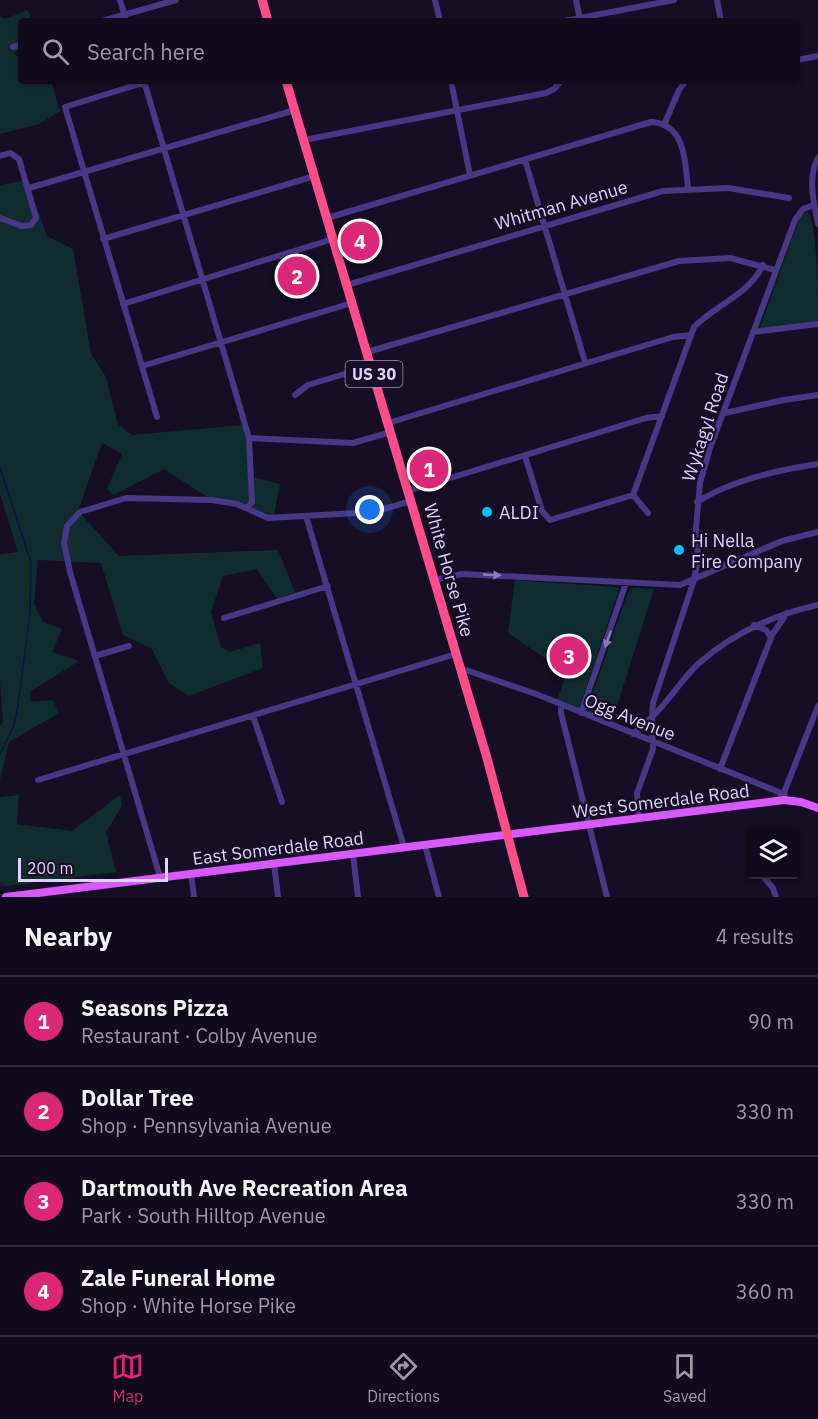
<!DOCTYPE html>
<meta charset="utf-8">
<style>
body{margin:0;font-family:"IBM Plex Sans",sans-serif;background:#1e1829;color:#f1f3f6}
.controls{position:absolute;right:18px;bottom:18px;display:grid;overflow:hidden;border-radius:6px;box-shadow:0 2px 4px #0004}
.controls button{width:54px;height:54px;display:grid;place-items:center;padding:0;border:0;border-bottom:2px solid #302b3b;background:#100a1c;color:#f1f3f6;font:30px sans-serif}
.scale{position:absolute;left:18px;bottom:15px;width:150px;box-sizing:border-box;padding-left:6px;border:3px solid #ded2ff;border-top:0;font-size:16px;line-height:21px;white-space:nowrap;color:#ded2ff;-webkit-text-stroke:4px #150e25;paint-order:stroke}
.you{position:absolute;left:370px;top:510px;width:21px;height:21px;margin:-15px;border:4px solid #fff;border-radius:50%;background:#1a73e8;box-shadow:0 0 0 9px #1a73e833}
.badge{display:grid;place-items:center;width:39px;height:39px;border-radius:50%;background:#db2777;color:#fff;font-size:20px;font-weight:700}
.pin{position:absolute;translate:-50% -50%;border:3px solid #fff;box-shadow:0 2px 6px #0006}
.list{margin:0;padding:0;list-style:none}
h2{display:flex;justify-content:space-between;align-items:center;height:78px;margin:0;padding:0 24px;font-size:26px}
h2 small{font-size:20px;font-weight:400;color:#9c9aa3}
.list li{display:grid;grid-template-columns:39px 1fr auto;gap:18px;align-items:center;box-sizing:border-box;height:90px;padding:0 24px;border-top:2px solid #302b3b}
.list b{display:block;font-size:22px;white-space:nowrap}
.list p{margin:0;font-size:20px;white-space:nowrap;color:#9c9aa3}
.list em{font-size:20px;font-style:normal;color:#9c9aa3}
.icon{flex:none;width:33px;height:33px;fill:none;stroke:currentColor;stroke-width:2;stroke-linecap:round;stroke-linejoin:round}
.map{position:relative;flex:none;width:818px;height:897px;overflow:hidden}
.search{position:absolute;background:#100a1c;box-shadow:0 2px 4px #0004;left:18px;right:18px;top:18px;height:66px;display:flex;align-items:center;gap:15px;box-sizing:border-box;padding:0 21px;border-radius:6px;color:#9c9aa3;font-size:22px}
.sheet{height:438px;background:#100a1c}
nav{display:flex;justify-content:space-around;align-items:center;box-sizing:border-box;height:84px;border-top:2px solid #302b3b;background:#100a1c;font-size:16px;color:#9c9aa3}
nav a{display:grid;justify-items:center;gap:3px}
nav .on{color:#db2777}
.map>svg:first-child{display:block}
.green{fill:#112c2f}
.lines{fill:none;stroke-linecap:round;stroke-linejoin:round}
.stream{stroke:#091643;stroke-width:1.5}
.minor{stroke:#463885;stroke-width:6}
.major{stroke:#d859ff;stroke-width:8}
.highway{stroke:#ff4d8a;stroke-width:9}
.oneway{fill:#8a7dbc}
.poi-dot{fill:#00c1fd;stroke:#150e25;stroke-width:2}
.labels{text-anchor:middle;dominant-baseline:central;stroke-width:4.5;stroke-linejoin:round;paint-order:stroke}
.shield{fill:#150e25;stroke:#a297be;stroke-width:1.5}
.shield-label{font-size:16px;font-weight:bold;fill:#ded2ff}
.street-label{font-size:18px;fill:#ded2ff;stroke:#150e25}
.poi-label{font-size:18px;fill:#ded2ff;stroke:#150e25;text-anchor:start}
</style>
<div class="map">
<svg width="818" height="897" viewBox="0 0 818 897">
<rect width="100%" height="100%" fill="#150e25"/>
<!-- green -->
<path class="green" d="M28,10L32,21H21V48L14,53L21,60V81H51L60,111L39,124L0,134V16L5,19Z
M27,180L47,236L73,249L91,354L106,377L118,424L132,435L243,425L253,477L280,484L273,520L212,500L164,469L114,495L107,489L122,454L102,443L78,511L119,556L278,550L295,592L277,599L257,569L223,576L211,612L221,647L230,652L260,643L263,668L189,696L169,683L152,649L123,635L101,563L38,560L34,604L43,622L62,629L52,652L79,661L30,692L31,702L53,700L59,713L9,742L0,780V726L3,722L0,682V554L18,552L0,494V185Z
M807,212C818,220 818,302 818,322L761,330L760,327L800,217Z
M515,580L616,587L619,589L579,709L557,700L567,673L508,633Z
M633,588L654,589L612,722L586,712L628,592Z
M19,795L17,824L72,831L120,795L122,806L106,832L116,872L0,887V797Z"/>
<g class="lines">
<!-- stream -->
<path class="stream" d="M0,468L31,563L30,614L18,705L14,725L0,754
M0,883L10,893"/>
<!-- minor -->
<path class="minor" d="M120,0L126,21
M435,0L440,21
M576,0L580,20
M717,0L721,21
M102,21L176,0
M564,21L674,0
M13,47L21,45
M797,60L818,56
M144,81L249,438L252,502L247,508
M149,81L65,107L157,417
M451,81L470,175
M664,125L679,90L686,81
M304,140L546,93L554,89L561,81
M0,156L10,153L19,159L36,218L31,225L22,226L0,218
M818,158C807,179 814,202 818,224
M525,160L585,362
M29,188L295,110
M327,218L651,122C686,124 685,162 688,188
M103,239L315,176
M347,285L663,191L728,188L789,198
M123,304L333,239
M753,332L818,324
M367,352L679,261L730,258L775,270
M142,366L352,303
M295,395L308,385L371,366
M725,413L784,400L818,395
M388,423L673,337L691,335
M249,438L353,443L391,432
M525,456L542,511L550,520L633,495
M408,491L646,418L662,416
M633,495L694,327C716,304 747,297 763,265
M633,495L648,513
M697,502C732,480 777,470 818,464
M306,516L404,847
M434,580L462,574L680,585L782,541L818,532
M224,618L328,586
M754,625L766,630L771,638
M95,656L129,646
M460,668L536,694L779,792L784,800
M561,704V713L607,897
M581,713L626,583
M253,716L282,802
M633,734L652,717L653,703L694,580L698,559L696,528L700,483L710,448L795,220L803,209L814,205
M720,769L772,635L787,613
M38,780L456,654
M784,800L785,790L818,706
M639,819L637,793L653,749L652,717C669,701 681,680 698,664C733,633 773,615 818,605
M425,845L439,897
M353,854L358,897
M274,863L278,897
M191,873L194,897
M761,874L773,888L776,897
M160,877L70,572L64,543L67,526L80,512L126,498L211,500L237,504L268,518L374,512L411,501"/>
<!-- major -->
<path class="major" d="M6,897L784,800L801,802L818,808"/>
<!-- highway -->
<path class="highway" d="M262,0L268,21
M286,81L487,758L524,897"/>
</g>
<!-- one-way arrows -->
<defs><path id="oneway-solid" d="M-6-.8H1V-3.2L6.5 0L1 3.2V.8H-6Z" transform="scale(1.5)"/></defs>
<g class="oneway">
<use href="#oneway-solid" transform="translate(492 575) rotate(3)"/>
<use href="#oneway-solid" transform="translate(608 639) rotate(110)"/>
</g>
<!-- markers -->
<g class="poi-dot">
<circle cx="487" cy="512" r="6"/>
<circle cx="679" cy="550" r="6"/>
</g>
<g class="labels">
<!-- shield labels -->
<rect class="shield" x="345.5" y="361" width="57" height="26" rx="4.5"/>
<g class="shield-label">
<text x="374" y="374">US 30</text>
</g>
<!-- street labels -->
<g class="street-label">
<text transform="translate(561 205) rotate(-16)">Whitman Avenue</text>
<text transform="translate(705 427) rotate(-72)">Wykagyl Road</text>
<text transform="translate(449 570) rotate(74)">White Horse Pike</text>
<text transform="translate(630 717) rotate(22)">Ogg Avenue</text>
<text transform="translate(661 801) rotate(-7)">West Somerdale Road</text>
<text transform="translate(278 848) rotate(-7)">East Somerdale Road</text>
</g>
<!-- poi labels -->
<g class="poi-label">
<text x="499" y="512">ALDI</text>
<text x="691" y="540">Hi Nella<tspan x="691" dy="21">Fire Company</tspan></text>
</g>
</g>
</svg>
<div class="controls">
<button><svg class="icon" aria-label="layers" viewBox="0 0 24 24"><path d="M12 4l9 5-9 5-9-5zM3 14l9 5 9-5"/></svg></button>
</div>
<div class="scale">200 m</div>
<div class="you"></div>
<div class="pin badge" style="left:429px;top:469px">1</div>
<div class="pin badge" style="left:297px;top:276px">2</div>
<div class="pin badge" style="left:569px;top:656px">3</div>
<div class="pin badge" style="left:360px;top:241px">4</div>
<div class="search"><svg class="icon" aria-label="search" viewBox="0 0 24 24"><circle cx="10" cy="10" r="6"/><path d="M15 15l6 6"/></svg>Search here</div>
</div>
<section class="sheet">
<h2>Nearby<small>4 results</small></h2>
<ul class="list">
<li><span class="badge">1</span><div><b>Seasons Pizza</b><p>Restaurant · Colby Avenue</p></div><em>90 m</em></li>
<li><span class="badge">2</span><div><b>Dollar Tree</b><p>Shop · Pennsylvania Avenue</p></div><em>330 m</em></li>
<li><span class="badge">3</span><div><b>Dartmouth Ave Recreation Area</b><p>Park · South Hilltop Avenue</p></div><em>330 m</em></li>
<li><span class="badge">4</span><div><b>Zale Funeral Home</b><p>Shop · White Horse Pike</p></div><em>360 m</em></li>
</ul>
</section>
<nav>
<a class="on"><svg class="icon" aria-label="map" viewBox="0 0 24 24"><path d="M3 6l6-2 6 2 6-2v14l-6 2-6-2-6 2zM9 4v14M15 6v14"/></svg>Map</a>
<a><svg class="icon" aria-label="directions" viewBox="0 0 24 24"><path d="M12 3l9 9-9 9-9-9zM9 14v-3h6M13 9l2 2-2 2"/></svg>Directions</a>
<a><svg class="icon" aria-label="saved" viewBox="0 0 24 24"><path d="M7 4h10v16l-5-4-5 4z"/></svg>Saved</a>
</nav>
